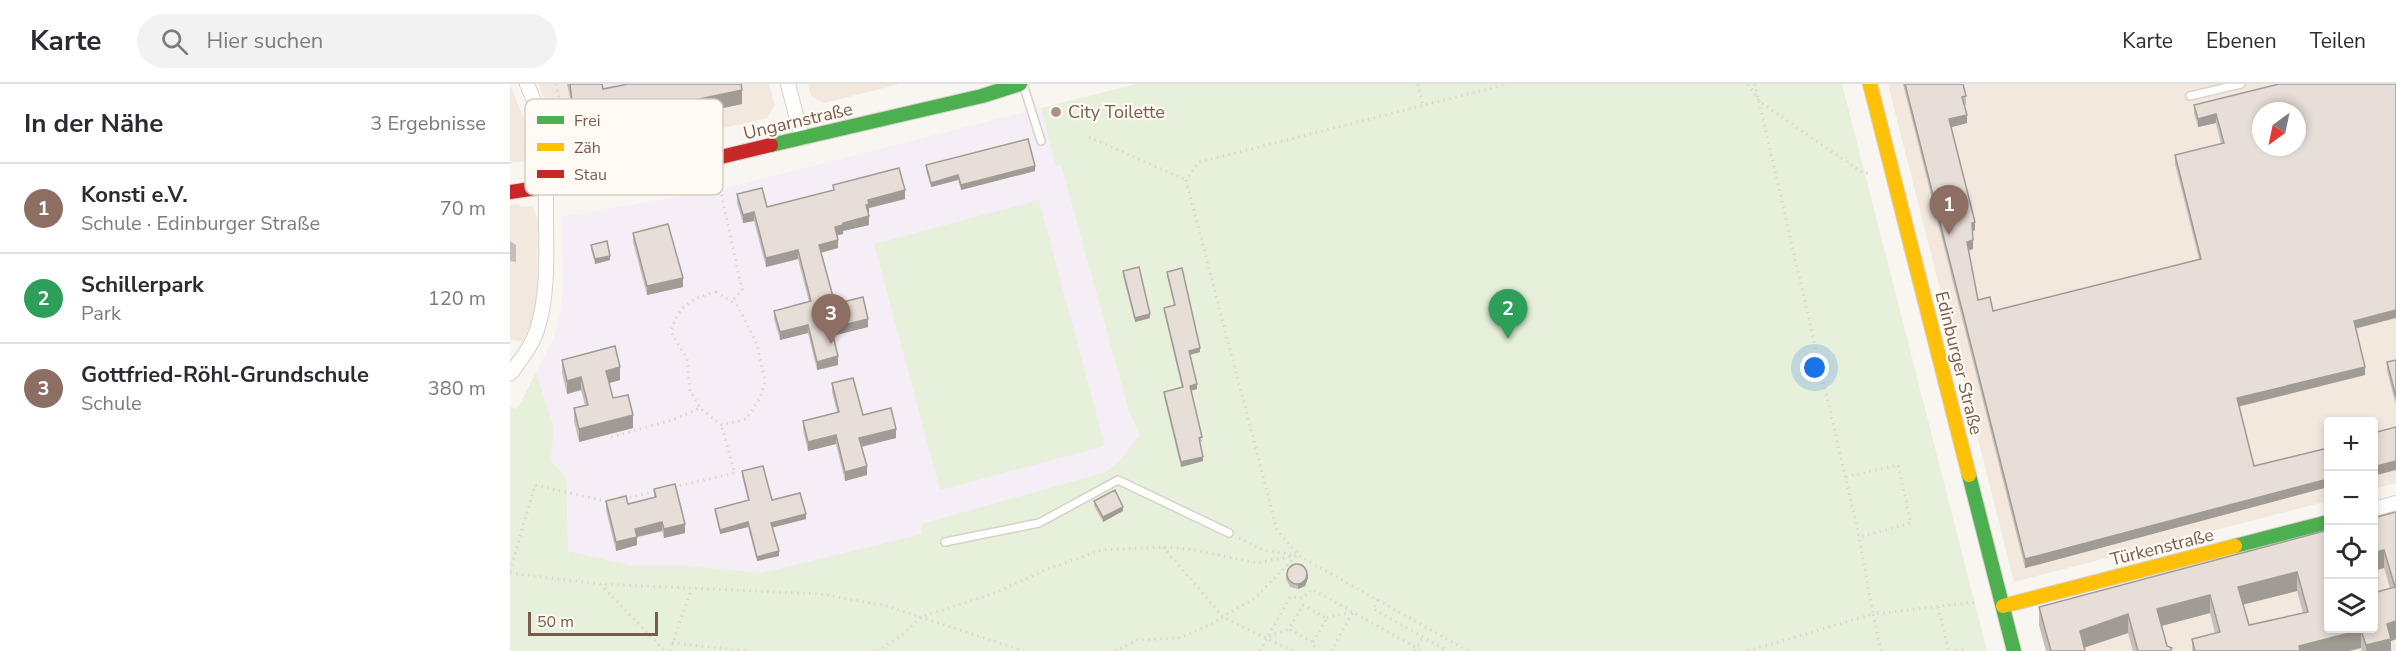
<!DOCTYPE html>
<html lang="de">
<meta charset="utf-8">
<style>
body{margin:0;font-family:"Nunito Sans",sans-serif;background:#f2f2f3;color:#2b2b33}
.controls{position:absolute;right:18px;bottom:18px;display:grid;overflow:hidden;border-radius:6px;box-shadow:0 3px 9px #0003}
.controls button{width:54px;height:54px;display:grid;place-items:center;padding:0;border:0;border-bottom:2px solid #e1e1e2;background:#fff;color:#2b2b33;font:30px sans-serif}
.compass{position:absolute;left:1742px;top:18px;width:54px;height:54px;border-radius:50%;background:#fff;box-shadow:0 3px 9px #0003;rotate:213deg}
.scale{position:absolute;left:18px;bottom:15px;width:130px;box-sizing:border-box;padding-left:6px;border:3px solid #7a5c4d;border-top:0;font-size:16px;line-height:21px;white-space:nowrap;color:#7a5c4d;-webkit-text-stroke:4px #fffaf3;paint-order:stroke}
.you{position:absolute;left:1305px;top:284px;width:21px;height:21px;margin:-15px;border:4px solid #fff;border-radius:50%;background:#1a73e8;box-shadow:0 0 0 9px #1a73e833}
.badge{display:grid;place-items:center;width:39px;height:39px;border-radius:50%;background:#2563eb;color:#fff;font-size:20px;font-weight:700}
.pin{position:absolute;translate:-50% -50px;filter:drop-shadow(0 2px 3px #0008)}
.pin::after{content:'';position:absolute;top:32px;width:21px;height:18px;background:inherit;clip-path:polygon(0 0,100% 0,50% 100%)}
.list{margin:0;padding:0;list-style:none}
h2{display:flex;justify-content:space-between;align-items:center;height:78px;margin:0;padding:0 24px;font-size:26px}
h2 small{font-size:20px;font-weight:400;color:#7c7c81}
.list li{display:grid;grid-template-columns:39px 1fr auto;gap:18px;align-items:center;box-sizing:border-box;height:90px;padding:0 24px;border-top:2px solid #e1e1e2}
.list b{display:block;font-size:22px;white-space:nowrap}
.list p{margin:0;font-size:20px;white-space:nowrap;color:#7c7c81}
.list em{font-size:20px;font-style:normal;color:#7c7c81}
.icon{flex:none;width:33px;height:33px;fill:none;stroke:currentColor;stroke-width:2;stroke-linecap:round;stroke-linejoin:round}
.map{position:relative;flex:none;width:1886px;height:567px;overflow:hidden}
header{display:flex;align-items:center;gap:36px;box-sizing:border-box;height:84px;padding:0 30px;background:#fff;border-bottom:2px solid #e1e1e2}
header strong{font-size:28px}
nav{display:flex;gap:33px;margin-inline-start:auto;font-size:21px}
.search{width:420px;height:54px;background:#f2f2f3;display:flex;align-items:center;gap:15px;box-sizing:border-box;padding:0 21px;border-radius:33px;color:#7c7c81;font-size:22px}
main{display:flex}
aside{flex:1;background:#fff}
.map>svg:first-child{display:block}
.residential{fill:#f2e8de;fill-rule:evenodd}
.education{fill:#f6eef6}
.green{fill:#e7f0db}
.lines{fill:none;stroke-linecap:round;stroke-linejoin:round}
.lane-casing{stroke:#d7d1cb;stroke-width:10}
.street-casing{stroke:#d7d1cb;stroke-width:16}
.fast-casing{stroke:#d9d2cb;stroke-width:16}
.slow-casing{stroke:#d9d2cb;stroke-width:16}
.jam-casing{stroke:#d9d2cb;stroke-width:16}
.path{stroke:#dcd5d0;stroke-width:3;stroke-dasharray:1.5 4.5;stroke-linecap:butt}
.lane{stroke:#fefefd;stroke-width:7}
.street{stroke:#fefefd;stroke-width:14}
.fast{stroke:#4caf50;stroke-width:14}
.slow{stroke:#ffc107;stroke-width:14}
.jam{stroke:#c62828;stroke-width:14}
.wall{fill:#c6bfb9;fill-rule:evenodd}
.shaded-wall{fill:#a19b96}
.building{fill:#e6ded7;stroke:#a19b96;stroke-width:1.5;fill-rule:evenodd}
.poi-dot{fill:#a69286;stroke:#fffaf3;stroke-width:2}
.labels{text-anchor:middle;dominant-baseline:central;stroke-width:4.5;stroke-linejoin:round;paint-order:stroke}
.poi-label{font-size:18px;fill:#7a5c4d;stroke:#fffaf3;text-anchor:start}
.street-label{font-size:18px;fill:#7a5c4d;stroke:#fffaf3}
.key{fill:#fffaf3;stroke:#d7cbc1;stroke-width:1.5}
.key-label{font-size:16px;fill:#7a5c4d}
</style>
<header>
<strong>Karte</strong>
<div class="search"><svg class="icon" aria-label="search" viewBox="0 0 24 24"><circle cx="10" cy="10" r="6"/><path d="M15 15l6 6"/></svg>Hier suchen</div>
<nav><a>Karte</a><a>Ebenen</a><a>Teilen</a></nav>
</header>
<main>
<aside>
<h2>In der Nähe<small>3 Ergebnisse</small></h2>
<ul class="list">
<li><span class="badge" style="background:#8d6e63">1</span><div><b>Konsti e.V.</b><p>Schule · Edinburger Straße</p></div><em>70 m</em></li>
<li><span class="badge" style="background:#2e9e5b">2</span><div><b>Schillerpark</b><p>Park</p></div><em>120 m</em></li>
<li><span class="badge" style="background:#8d6e63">3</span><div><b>Gottfried-Röhl-Grundschule</b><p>Schule</p></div><em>380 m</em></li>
</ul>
</aside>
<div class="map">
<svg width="1886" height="567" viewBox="0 0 1886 567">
<rect width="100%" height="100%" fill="#f9f5f0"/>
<!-- residential -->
<path class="residential" d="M28,0H259L265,21L257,34L165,55L51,74L46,30L40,32Z
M298,0H389L314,19L301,12Z
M1378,0H1886V399L1864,405V338H1818V417L1504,498ZM1751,27H1787V63H1751Z
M0,1L17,42L20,77L0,79Z
M9,120L10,123L22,122L28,135L27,211L21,240L13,258L0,255V121Z
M1886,446V567H1536L1529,541L1818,464V544H1864V452Z"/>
<!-- education -->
<path class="education" d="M531,24L546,81H551L619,328L630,351L609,377L595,388L411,440L413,450L251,489L182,482H124L58,467L57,396L41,376L44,342L26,289L44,254L50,230L53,206L52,133L208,106Z"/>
<!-- green -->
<path class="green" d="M626,0H1332L1477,567H0V323L7,325L26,289L44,343L41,376L57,396L58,467L124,482H182L251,489L412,450L411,440L595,388L609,377L630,351L619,328L551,81L546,82L531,24Z
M529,116L595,362L430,406L364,160Z"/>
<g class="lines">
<!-- lane casing -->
<g class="lane-casing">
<path id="lane" d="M513,0L531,57
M1680,12L1731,0
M435,458L529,439L608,396L719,449"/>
</g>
<!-- street casing -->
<g class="street-casing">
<path id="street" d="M278,0L292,54
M1,289C11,275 22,262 27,246C39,208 36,169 36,131C36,85 37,43 17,0
M1864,425L1886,419"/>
</g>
<!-- fast casing -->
<g class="fast-casing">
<path id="fast" d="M261,61L472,12L510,0
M1459,391L1504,567
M1725,462L1818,438"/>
</g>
<!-- slow casing -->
<g class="slow-casing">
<path id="slow" d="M1360,0L1459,391
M1493,522L1725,462"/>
</g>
<!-- jam casing -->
<g class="jam-casing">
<path id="jam" d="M0,108L173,82L261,61"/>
</g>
<!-- path -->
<path class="path" d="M46,0L56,51L55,81
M908,0L913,22
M1238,0L1250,18L1353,89H1358
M579,53L676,96
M209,99L232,206L221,218
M206,208L227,221L247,260L255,297L250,314L236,335L212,341L190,324L180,307L177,275L161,248C167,223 181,214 206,208Z
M101,353L165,335L190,324
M1336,393L1388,381L1401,439L1349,453
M164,403L225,389L211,340
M114,415L146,407
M729,454L753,466L786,471
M653,463L713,533L783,567
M0,487L25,401L99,418
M0,489L90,500L310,510L377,522L514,567
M90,500L155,567
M868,516L863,525L938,567
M1428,523L1439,567
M817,534L841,528
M759,552L779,545
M803,558L817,534L793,521L779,545L803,558L806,567
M162,559L237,567
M160,567L181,506
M367,567L391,552L411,533L482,510L538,485L591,466L653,463L680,465L747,479L788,471
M605,567L627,556L669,554L699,541L745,514L786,472
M750,567L780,513L793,514L802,505L912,567
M821,567L843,528
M905,567L913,553
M958,567L788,471L767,446L676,96L689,78L998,0
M1238,567L1363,530L1349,453L1245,0
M1371,567L1363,530L1466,518
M1446,567L1454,565L1455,567"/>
<!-- lane -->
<use href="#lane" class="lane"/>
<!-- street -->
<use href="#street" class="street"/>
<!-- fast -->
<use href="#fast" class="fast"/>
<!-- slow -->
<use href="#slow" class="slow"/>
<!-- jam -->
<use href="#jam" class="jam"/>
</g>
<!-- wall -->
<path class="wall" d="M57,0H92L93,5L232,20L97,49V56L66,65L61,18Z
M1393,0H1453L1456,12V21H1454L1457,39L1441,43L1465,146L1463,147V165L1458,166L1468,216L1483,227L1689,175L1665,80V71L1711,60L1706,39L1688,43L1684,29V21L1769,0L1846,245L1855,291L1729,322L1744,382L1818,364V403L1515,484Z
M416,81L525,87L451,106L448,96L421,103L416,86Z
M323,101L395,115L359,124V128L358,129L359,141L333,147V150L327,151L328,164L311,169L325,220L358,243L323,252L328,281L307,286L298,249L270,256L264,235V227L299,218L288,175L256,183L244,137L233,139L227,119V110L257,123L323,106Z
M123,149L173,203L137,211L123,158Z
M0,157L6,161V178L0,177Z
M81,161L100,176L85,180L81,165Z
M613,187L640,234L625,238L613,192Z
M657,188L690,268L680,271L687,305L681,306L692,357L690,358L693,377L671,383L654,313V308L672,304L654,228V224L664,221L657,192Z
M52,276L110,296L99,299L103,314L123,344L69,358L64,337V324L75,321L71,306L57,310L52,289Z
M1886,276V321L1877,287V278Z
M322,299L353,331L386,354L352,363L357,391L335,397L326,360L298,367L293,346V337L327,328L322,308Z
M232,387L262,416L296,435L262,443L269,472L247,477L238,443L210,450L205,429V425L238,416L232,392Z
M144,405L175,449L154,454L152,447L127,453V461L106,467L96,426V417L118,420L144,413Z
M584,417L613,427L593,438L584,422Z
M1886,428V555L1881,557V567H1852L1851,564L1839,567H1682V555L1705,549L1700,529L1652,542L1657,562L1662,567H1623L1618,549L1574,564L1575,567H1536L1529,541V523L1818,446V544L1880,504L1874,484L1863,487ZM1787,507L1793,529L1739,541L1733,520Z
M776,491L798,494L795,502L788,505L780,503L776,495Z"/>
<!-- shaded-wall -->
<path class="shaded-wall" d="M232,6V20L97,49V56L66,65V50L95,35Z
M1706,30V39L1688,43V35Z
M1457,31V39L1439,44V35Z
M525,82V87L451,106V101Z
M448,91V96L421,103V99Z
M395,106V115L359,124V128L356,129V121L358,116Z
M244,128V137L233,139V131Z
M359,132V141L333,147V150L325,152V143L333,139Z
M1465,138V146L1462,147V139Z
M328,156V164L309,169V161Z
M1463,156V165L1457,167V158Z
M288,166V175L256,183V174Z
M100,172V176L85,180V175Z
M173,194V203L137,211V202Z
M1886,226V234L1844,245V237Z
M640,230V234L625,238V234Z
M358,235V243L321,252V244Z
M298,241V249L270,256V248Z
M690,264V268L679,271V267Z
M328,272V281L307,286V278Z
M110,283V296L96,300V287Z
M1855,283V291L1727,323V314Z
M71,293V306L57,310V297Z
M687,300V305L680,307V302Z
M123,331V344L69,358V345Z
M386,345V354L349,363V354Z
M326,351V360L298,367V358Z
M693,373V377L671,383V378Z
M1886,377V386L1863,392V383Z
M357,382V391L335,397V388Z
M1818,395V403L1515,484V475Z
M613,423V427L593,438V433Z
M296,430V435L261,444V439Z
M152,438V447L127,453V461L106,467V458L125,445Z
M238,438V443L210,450V446Z
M175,440V449L154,454V445Z
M1874,466V484L1863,487V469Z
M269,467V472L247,477V473Z
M1787,488V507L1728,522V503Z
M798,489V494L795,502L788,505V501Z
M1700,511V529L1647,543V525Z
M1618,530V549L1570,565V547Z
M1886,537V555L1881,557V567H1856V561L1877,540Z
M1851,546V564L1839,567H1789V562Z"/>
<!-- building -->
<path class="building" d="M60,0H92L93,5L118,0H231L232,6L95,35L97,41L66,50Z
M1395,0H1453L1456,12L1452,13L1457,31L1439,35L1465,138L1462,139L1463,156L1457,158L1468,216L1480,213L1483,227L1691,175L1665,71L1714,59L1706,30L1688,35L1684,21L1769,0H1886V226L1844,237L1855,283L1727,314L1744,382L1818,364V395L1515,475ZM1751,27H1787V63H1751Z
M518,55L525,82L451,101L448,91L421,99L416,81Z
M389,84L395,106L358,116L359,120L356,121L359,132L333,139V141L325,143L328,156L309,161L325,220L353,213L358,235L321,244L328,272L307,278L298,241L270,248L264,227L301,217L288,166L256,174L244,128L233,131L227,110L252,104L257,123L324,106L323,101Z
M158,140L173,194L137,202L123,149Z
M97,157L100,172L85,175L81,161Z
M629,183L640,230L625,234L613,187Z
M672,184L690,264L679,267L687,300L680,302L692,353L689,354L693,373L671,378L654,308L673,303L654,224L665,221L657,188Z
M105,262L110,283L96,287L103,314L118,311L123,331L69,345L64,324L78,321L71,293L57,297L52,276Z
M1886,276V313L1877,278Z
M343,294L353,331L381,324L386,345L349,354L357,382L335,388L326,351L298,358L293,337L329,328L322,299Z
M1886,343V377L1863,383V349Z
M253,382L262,416L290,409L296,430L261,439L269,467L247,473L238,438L210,446L205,425L239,416L232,387Z
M165,400L175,440L154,445L152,438L125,445L127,453L106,458L96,417L116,412L118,420L146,413L144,405Z
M605,406L613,423L593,433L584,417Z
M1886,428V537L1877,540L1881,555L1856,561L1851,546L1789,562L1790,567H1685L1682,555L1710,548L1700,511L1647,525L1657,562L1662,564L1660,567H1628L1618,530L1570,547L1575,567H1541L1529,523L1818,446V480H1817L1818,484V544H1863V509L1885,503L1874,466L1863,469V434ZM1787,488L1798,528L1739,541L1728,503Z
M777 490a10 10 0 1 1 20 0a10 10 0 1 1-20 0Z"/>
<!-- markers -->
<circle class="poi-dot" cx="546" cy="28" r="6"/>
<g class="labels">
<!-- poi labels -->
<g class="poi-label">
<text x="558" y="28">City Toilette</text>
</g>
<!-- street labels -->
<g class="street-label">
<text transform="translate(288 37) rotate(-13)">Ungarnstraße</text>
<text transform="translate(1449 279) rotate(76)">Edinburger Straße</text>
<text transform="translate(1652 463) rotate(-14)">Türkenstraße</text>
</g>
</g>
<!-- legend -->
<rect x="15" y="15" width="198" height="96" rx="9" class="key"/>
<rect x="27" y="32" width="27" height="8" fill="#4caf50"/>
<rect x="27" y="59" width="27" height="8" fill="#ffc107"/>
<rect x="27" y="86" width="27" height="8" fill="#c62828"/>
<g class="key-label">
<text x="64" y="42">Frei</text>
<text x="64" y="69">Zäh</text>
<text x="64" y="96">Stau</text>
</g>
</svg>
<div class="controls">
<button>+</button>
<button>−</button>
<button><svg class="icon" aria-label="locate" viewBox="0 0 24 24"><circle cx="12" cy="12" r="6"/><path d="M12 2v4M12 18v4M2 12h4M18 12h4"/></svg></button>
<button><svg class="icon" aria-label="layers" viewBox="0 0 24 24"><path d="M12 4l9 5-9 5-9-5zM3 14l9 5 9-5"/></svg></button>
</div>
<svg class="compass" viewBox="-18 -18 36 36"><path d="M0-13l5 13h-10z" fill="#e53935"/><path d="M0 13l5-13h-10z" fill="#7c7c81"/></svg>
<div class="scale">50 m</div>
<div class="you"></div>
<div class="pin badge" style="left:1439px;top:151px;background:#8d6e63">1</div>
<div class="pin badge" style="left:998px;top:255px;background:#2e9e5b">2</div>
<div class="pin badge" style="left:321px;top:260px;background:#8d6e63">3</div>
</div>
</main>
